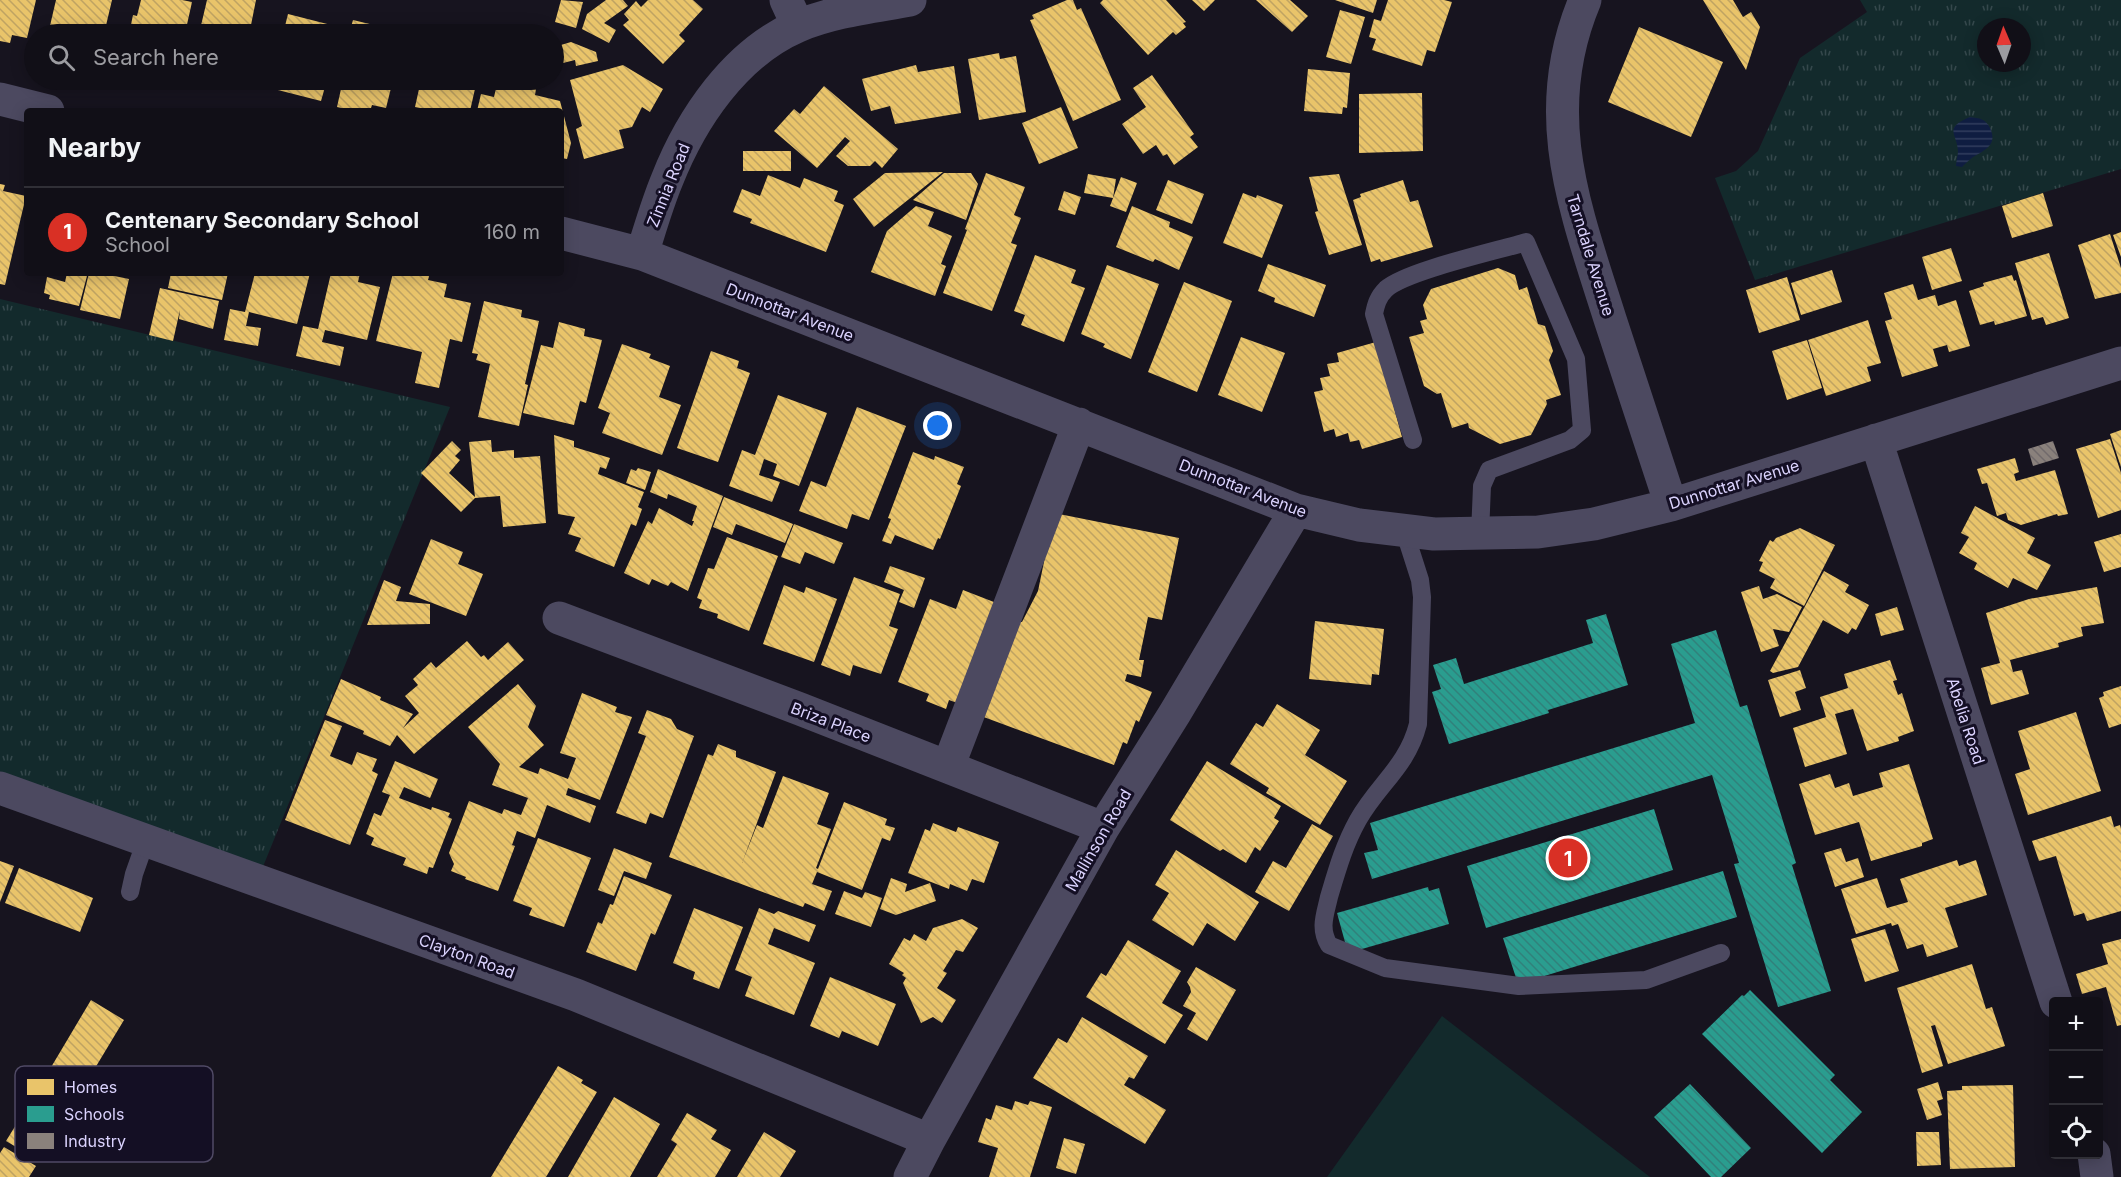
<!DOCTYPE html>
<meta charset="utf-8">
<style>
body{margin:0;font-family:Inter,sans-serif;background:#1a1820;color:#f1f3f6}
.controls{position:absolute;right:18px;bottom:18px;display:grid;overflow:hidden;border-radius:6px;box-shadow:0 3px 15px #0003}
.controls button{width:54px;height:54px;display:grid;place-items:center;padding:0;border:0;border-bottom:2px solid #302f36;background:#110f17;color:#f1f3f6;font:30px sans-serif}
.compass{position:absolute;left:1977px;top:18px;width:54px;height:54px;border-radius:50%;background:#110f17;box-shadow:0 3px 15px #0003;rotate:358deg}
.you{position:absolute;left:938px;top:426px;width:21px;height:21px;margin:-15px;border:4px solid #fff;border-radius:50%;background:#1a73e8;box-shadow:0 0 0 9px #1a73e833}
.badge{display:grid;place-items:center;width:39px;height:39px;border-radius:50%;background:#d93025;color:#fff;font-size:20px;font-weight:700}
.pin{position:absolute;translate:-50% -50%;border:3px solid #fff;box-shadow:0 2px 6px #0006}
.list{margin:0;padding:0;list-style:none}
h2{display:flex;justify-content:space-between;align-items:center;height:78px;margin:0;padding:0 24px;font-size:26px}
h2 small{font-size:20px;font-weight:400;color:#9c9ca1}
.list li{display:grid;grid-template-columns:39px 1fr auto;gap:18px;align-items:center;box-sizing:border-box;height:90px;padding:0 24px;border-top:2px solid #302f36}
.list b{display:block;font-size:22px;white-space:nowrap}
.list p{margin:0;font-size:20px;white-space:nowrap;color:#9c9ca1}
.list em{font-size:20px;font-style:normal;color:#9c9ca1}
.icon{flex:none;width:33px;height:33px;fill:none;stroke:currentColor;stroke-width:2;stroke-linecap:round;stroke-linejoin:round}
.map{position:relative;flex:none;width:2121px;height:1177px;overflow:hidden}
.search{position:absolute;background:#110f17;box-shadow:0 3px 15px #0003;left:24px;top:24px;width:540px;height:66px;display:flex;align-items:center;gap:15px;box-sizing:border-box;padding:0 21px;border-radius:33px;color:#9c9ca1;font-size:22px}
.panel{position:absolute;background:#110f17;box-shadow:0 3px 15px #0003;left:24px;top:108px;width:540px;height:168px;border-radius:6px}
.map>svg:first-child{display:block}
.green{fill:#132a2c}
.park{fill:url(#park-tufts);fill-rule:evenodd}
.water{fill:url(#water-rules)}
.homes{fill:url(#homes-back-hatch)}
.schools{fill:url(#schools-back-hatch)}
.industry{fill:url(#industry-back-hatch)}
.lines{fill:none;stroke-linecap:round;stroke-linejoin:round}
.service{stroke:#4c4960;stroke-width:18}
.minor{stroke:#4c4960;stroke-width:33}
.labels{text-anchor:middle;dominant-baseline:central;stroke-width:6;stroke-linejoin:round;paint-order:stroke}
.street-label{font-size:16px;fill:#dbd3fe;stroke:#140f24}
.key{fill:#140f24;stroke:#504a65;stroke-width:1.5}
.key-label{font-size:16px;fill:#dbd3fe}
</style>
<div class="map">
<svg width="2121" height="1177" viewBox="0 0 2121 1177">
<defs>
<pattern id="park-tufts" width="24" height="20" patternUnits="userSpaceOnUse" patternTransform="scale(1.5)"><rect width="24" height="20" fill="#132a2c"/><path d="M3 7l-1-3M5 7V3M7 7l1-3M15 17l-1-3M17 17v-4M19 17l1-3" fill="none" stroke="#35484c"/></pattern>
<pattern id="water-rules" width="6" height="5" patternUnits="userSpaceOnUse" patternTransform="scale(1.5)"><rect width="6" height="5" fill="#0f1d41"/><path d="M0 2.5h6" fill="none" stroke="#313d5e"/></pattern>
<pattern id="homes-back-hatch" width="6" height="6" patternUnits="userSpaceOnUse" patternTransform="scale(1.5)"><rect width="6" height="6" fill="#e9c46a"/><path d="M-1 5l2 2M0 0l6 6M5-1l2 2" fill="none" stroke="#bfa362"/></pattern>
<pattern id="schools-back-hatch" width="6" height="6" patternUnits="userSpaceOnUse" patternTransform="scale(1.5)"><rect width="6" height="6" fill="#2a9d8f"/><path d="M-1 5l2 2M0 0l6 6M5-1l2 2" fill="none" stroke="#31817b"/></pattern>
<pattern id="industry-back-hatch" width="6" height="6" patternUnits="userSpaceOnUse" patternTransform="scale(1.5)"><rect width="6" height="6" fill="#8a817c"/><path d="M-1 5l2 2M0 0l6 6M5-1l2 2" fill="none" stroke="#716a6b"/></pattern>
</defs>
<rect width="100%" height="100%" fill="#17141f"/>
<!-- green -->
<path class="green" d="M1442,1016L1650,1177H1327Z"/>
<!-- park -->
<path class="park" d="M1860,0H2121V169L1755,280L1715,178L1736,171L1758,151L1800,58L1867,12ZM1986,27H2022V63H1986Z
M0,299L450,407L262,869L0,779Z"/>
<!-- water -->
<path class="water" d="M1970,117C1979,118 1986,119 1990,128C1998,145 1985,150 1973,157C1969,160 1965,164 1962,167L1956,166C1956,161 1958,156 1958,151C1957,133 1943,128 1970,117Z"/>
<!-- homes -->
<path class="homes" d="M0,0H36L27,38L12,35L10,43L0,41Z
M56,0H112L104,34H67L49,30Z
M141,0H182L192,2L186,29H189L188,34H129L133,15L137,16Z
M207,0H256L250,30L254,32L253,34H199Z
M561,0L583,2L576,28L555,22Z
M606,0H623L628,6L604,23L616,30L609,43L582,29L587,14Z
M648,0H693L703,9L679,35L685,41L663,64L623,25L629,20L624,14L636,1L641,7Z
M1067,0H1073L1077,10L1081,8L1121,100L1073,121L1030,20L1034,19L1032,15Z
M1103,0H1166L1186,22L1183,23L1186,27L1176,35L1173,32L1148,55L1100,3Z
M1192,0H1215L1204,11Z
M1256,0H1290L1308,16L1292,32Z
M1335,0H1377L1373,13Z
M1388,0H1444L1452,2L1435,52L1427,50L1422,66L1372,50L1376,39L1369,37L1374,19L1381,21Z
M1703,0H1733L1743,17L1751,12L1760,27L1746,70Z
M1340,10L1365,17L1351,64L1326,57Z
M288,14L339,27L337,34H283Z
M353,20L378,26L376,31L388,34H349Z
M1639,27L1723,62L1691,137L1608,102Z
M571,42L596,52L598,61L576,66L575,60L559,64L554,47Z
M999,53L1000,59L1016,56L1026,112L979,120L968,59Z
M623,65L663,89L650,112L642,107L632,127L619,130L624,148L584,159L576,129L582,126L570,80Z
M916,65L918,72L954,66L961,113L895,124L890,106L871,111L862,79Z
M1308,69L1350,73L1347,108L1343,107L1342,114L1304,111Z
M1152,75L1194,134L1190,137L1198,147L1174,165L1167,154L1163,156L1156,145L1143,154L1122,124L1146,107L1133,88Z
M216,80H243L241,89L215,83Z
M272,80H327L321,101L270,88Z
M343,80H393L386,108L372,105L370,111H354L337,107Z
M421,80H477L470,111H424L425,109L415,107Z
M498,80H524L522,86L536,89L535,95L560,101L571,143L567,159L561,158V111H477L481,94L494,97Z
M824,86L898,149L882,168L875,161L870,166H848L836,156L850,141L845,137L817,168L774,131L794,109L800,114Z
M1422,93L1423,151L1359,153V94Z
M1061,107L1078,148L1039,164L1022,123Z
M743,151H791V171H743Z
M943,172L874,227L853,199L885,173Z
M944,173H971L978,184L966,220L913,200Z
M986,173L1025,187L1014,215L1021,218L1011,243L1017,245L992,311L943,293L967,230L965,229Z
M1088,174L1116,179L1113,198L1084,193Z
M1339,174L1362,245L1329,255L1315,212L1318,211L1309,177Z
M768,175L800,188L804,178L838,191L834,201L844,205L826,252L750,223L752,219L733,212L742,189L760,196Z
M1121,177L1137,183L1126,212L1110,206Z
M1168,180L1204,194L1192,224L1156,210Z
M1403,180L1410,202L1418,200L1433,247L1381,262L1380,259L1371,262L1353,200L1361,197L1360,194Z
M0,184L5,185L3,191L26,196L5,285L0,284Z
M1064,191L1081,197L1075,215L1058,210Z
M1243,193L1256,198L1257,195L1283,205L1262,258L1223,243Z
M2043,193L2053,226L2012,238L2002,206Z
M916,206L934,212L928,226L952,236L941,264L946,266L935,296L871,272L887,231Z
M1132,206L1170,222L1169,227L1193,237L1179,270L1155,259L1153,262L1116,247Z
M2121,232V257L2113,235Z
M2110,234L2121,268V293L2095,299L2078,245Z
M1951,248L1962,281L1932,290L1922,257Z
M2049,253L2069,318L2046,325L2043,317L2032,320L2015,263Z
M1035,255L1076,270L1071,283L1085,288L1064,342L1021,325L1025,315L1014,311Z
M1268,264L1326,285L1314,317L1274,302L1275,298L1258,291Z
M1107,265L1159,284L1131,359L1103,347L1105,344L1081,334Z
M1498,268L1515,275L1519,290L1527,287L1538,324L1545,326L1553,351L1549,360L1561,395L1546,400L1547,404L1531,435L1500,444L1469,428L1468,423L1452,428L1441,393L1437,394L1424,386L1409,337L1424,333L1420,321L1427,319L1423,305L1431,289Z
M1832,270L1842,302L1801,315L1791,283Z
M67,273L87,276L79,306L49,299L50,295L44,293L47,277L65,282Z
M89,273H100L129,279L120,319L80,310Z
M171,273H228L222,300L168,288Z
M255,273H310L297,324L249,312L246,326L261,328L258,346L224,340L230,309L245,312Z
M331,273H360L358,282L380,287L367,340L325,330L322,342L344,347L340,366L296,356L303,326L318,329Z
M393,273H430L428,280L447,284L444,297L471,303L462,342L450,339L439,388L415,383L422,352L376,341Z
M2012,275L2014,281L2016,280L2027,316L1995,325L1994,321L1980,325L1969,291L1984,286L1983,283Z
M1787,277L1800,320L1759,333L1746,290Z
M1184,282L1232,301L1197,392L1148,372Z
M1913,284L1918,300L1935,295L1938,306L1956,300L1970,346L1949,352L1947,345L1933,349L1938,366L1902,377L1885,321L1892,319L1884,293Z
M160,288L219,301L213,329L179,319L180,310L173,341L149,335Z
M484,301L522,310L521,317L539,321L525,384L528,385L519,426L478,417L490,364L476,360L478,354L472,353Z
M1868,320L1881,363L1867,367L1871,381L1826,396L1808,340Z
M559,322L585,329L584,336L602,340L586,403L580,401L574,425L523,413L541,345L553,348Z
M1241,337L1285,353L1262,412L1218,395Z
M1807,340L1822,388L1787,400L1772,351Z
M1376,342L1402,437L1362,449L1359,440L1350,442L1348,433L1336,437L1334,429L1324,432L1314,392L1323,390L1320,378L1330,376L1327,364L1339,362L1337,353Z
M622,344L651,354L649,358L670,366L659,397L681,405L662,455L602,433L610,413L598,408Z
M711,351L739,361L737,368L750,373L718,462L677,448Z
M778,395L827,413L799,486L773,476L777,464L764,459L759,475L780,482L772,502L729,486L742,450L755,455Z
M857,407L906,426L869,520L852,514L847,529L799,511L811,481L826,487Z
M2121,430V467L2110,434Z
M554,435L574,441V447L610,458L606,469L600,467L598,474L644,492L638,507L642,509L636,526L631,524L614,567L575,551L581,538L568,534L575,517L558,514Z
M2110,439L2121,473V510L2098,518L2076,449Z
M491,440L492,452L514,450V458L540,456L546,523L503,527L500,496L475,498L461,512L421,473L452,441L461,450L455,456L460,460L449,473L475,497L469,442Z
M913,452L934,460L935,456L964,467L957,484L961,486L940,539L938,538L933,550L895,535L891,544L882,541L891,519L888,518Z
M2015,458L2019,472L2014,474L2016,481L2055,470L2068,514L2058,516L2057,514L2021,525L2008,520L2006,513L1997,516L1987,483L1982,484L1977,469Z
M638,468L651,472L645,490L626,483L631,469L636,471Z
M658,469L723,496L688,591L671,582L668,586L652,579L649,585L624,573L648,521L652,524L659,508L692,526L694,521H692L697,506L668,494L667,499L650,492Z
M724,497L793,524L785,543L736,524L732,535L713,527Z
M1975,506L2035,538L2027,553L2051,565L2037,590L2013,578L2008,588L1974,569L1977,563L1959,553L1969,537L1961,533Z
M1054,513L1179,538L1162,620L1148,617L1139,660H1144L1141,677L1127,674L1125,681L1152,692L1139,722L1136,720L1127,744L1123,742L1114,765L981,716L1019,622H1022L1038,591Z
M794,524L843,543L834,564L805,552L800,564L781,557Z
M1800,528L1835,545L1804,606L1770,588L1775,579L1759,571L1763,562L1759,561L1770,540L1773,542L1776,538Z
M2121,534V567L2104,572L2094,542Z
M727,537L778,556L749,631L717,618L718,614L699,608L702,600L697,598L708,568L714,569Z
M431,539L463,552L458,564L483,574L466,616L409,594Z
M890,566L925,578L914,608L899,602L904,590L884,582Z
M1824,571L1849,585L1845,592L1869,605L1856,630L1852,628L1848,634L1823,620L1798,667L1773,673L1770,671Z
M854,577L900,594L889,626L898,629L881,674L853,665L850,676L821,665Z
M384,580L401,587L396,601L430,604V624L367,625Z
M784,585L804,593L806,587L837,599L814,662L763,644Z
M1759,586L1763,599L1777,594L1802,607L1789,632L1773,629L1779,646L1761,652L1741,592Z
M2097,587L2104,623L2081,627L2083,636L2058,643L2059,647L2010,660L2013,672L2022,670L2029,694L1991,705L1981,668L2000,663L1986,613L2029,599Z
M963,590L999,604L960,704L949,700L946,709L926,701L929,694L898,682L930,599L956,609Z
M1897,607L1904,630L1881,636L1875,614Z
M1315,621L1384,629L1379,675L1372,674L1371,685L1309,679Z
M467,641L481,657L484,655L488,660L508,642L524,660L414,754L397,735L390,746L363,734L364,731L326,715L341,679L381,697L380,700L413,714L403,728L419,713L405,696L418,685L413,679L431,662L436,668Z
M1890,660L1897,680L1893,681L1898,695L1902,693L1914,731L1898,737L1899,741L1867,751L1853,709L1835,714L1847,754L1805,767L1793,728L1826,717L1820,697L1848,688L1844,674Z
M1800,670L1806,688L1795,692L1801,710L1780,717L1768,680Z
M518,684L536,706L528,727L544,745L519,767L538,774L540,768L568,779L576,758L560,753L582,693L617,707L615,712L632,717L600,800L568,788L566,795L596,806L590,823L547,805L535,838L517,831L512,845L515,846L498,891L465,879L466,877L451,871L454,864L449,853L469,801L502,814L504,809L521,815L528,798L492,785L500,764L468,727Z
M2121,686V724L2109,728L2099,698L2104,696L2103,692Z
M1277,704L1320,730L1305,755L1347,781L1320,825L1266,793L1269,788L1230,764L1256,723L1263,727Z
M647,710L671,719L677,729L694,736L663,818L650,813L646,824L616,813L646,736L638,733Z
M2076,712L2101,791L2028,815L2015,774L2030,769L2018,731Z
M325,720L342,726L330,756L352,765L357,752L377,759L372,771L378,774L350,845L285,820Z
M718,744L736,751V757L776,772L742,863L757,825L763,828L783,776L829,793L817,824L831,829L816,868L818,869L844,802L887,819L885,825L895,828L890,841L882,838L862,890L817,872L812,884L832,891L824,911L805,903L803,907L669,857L708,754L713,756Z
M395,761L438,779L430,798L404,787L399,798L431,810L432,807L450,813L448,817L452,819L433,868L429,867L427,874L403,865L406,858L371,845L374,838L366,834L374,813L381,816L390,795L382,792Z
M1207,761L1281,806L1274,818L1279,821L1260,851L1255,847L1246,863L1223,849L1220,851L1170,820Z
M1909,764L1933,839L1922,843V846L1871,861L1859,822L1815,835L1799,784L1830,774L1835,788L1849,783L1853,796L1883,787L1879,773Z
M2111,816L2114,827L2120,825L2121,829V911L2087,921L2084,913L2074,916L2056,856L2039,861L2032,841Z
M933,823L956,832L958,827L999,842L984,883L972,879L967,891L950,884L949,889L908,873L925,829L930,831Z
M1312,824L1333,836L1289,911L1255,892L1273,861L1286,868Z
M538,838L591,858L564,927L529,915L532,908L513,901Z
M614,848L652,863L646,879L624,871L614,896L598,890Z
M1841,848L1846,862L1858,858L1864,877L1835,887L1824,853Z
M1176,850L1259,902L1235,941L1207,923L1193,946L1152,920L1169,893L1155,885Z
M1957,860L1959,866L1976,860L1987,895L1945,908L1958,947L1927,957L1923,944L1907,949L1898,924L1892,926L1891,923L1856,934L1841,889L1877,878L1887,908L1908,902L1900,879Z
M0,861L14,866L0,902Z
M19,868L93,898L80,932L5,903Z
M624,876L672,895L655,935L651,933L636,971L586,952L598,922L602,924L610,904L613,905Z
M891,878L907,884L905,892L930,883L936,901L896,915L880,909Z
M844,891L862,898L865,892L882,898L871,927L835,914Z
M694,908L743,927L719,989L693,979L695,972L673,963Z
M759,908L774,914L778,911L816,925L809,942L774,928L768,944L815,963L794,1015L745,996L752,977L735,970Z
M962,919L978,928L963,952L956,950L943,971L947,973L937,988L956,1000L942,1023L933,1017L921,1023L903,983L906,978L902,975L904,973L889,964L904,938L910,941L914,934L926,941L933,928Z
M1885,929L1899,971L1865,982L1851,939Z
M2121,939V1025L2117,1026L2106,987L2082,994L2076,974L2108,964L2102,944Z
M1128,940L1181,971L1162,1003L1183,1015L1165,1044L1086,997L1101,973L1106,976Z
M1972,964L1986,1009L1992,1007L2005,1046L1948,1064L1935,1025L1931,1026L1943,1066L1922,1073L1897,988Z
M1196,967L1236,990L1207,1041L1187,1029L1196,1013L1183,1006L1191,992L1190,987L1187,982Z
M830,977L896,1004L878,1046L842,1031L839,1038L810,1026Z
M91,1000L124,1020L83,1088L50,1069Z
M1082,1017L1148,1056L1134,1079L1129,1077L1124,1085L1166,1110L1145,1144L1033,1078L1058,1038L1067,1043Z
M558,1066L583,1080L581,1083L597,1092L546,1177H491Z
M48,1073L80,1093L38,1160L6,1141Z
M1938,1082L1943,1099L1937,1101L1942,1115L1927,1120L1917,1089Z
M2013,1085L2015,1167L1950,1169L1947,1091L1962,1090V1086Z
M614,1097L660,1124L630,1177H568Z
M1015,1101L1028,1105L1030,1101L1052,1107L1030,1177H989L998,1148L978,1142L986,1118L991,1120L996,1105L1012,1110Z
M687,1113L717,1130L711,1139L731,1150L715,1177H657L677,1144L671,1140Z
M764,1132L796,1151L780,1177H737Z
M1916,1132H1939L1941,1165L1917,1166Z
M1064,1138L1085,1144L1076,1174L1056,1168Z
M4,1147L36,1166L29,1177H0V1153Z"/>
<!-- schools -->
<path class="schools" d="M1606,614L1628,685L1548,710L1549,713L1449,744L1432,692L1441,689L1433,665L1456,658L1464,684L1593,643L1586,620Z
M1716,630L1740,707L1747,705L1796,863L1792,865L1831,991L1778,1007L1734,864L1739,863L1712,775L1372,879L1364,853L1378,850L1370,823L1695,723L1671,644Z
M1654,809L1673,870L1486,928L1467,866Z
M1723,871L1737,917L1518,984L1503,938Z
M1428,887L1429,891L1439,888L1449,924L1348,953L1337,913Z
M1750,990L1835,1075L1830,1080L1862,1112L1822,1153L1702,1034L1742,995L1744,996Z
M1690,1084L1751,1148L1721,1177H1711L1654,1117Z"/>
<!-- industry -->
<path class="industry" d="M2053,441L2059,458L2033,466L2028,449Z"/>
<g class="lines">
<!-- service -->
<path class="service" d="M1413,440L1374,314C1376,304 1378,297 1386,289C1406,271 1496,251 1526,242L1576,359L1582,430L1570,440L1489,470L1482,486L1480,534
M1404,530L1420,580L1422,597L1418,724C1407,767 1378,784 1358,820C1344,845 1337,870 1329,897C1325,915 1319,928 1329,945L1385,968L1519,986L1646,980L1721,953
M130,892L134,874L146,840"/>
<!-- minor -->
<path class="minor" d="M786,0L798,26
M1585,0C1537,114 1575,208 1610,319C1630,381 1651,443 1671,505
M0,99L48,111
M561,233L642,254L1296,510L1359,525L1434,534L1538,532L1594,524L1671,505L2121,363
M642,254C650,229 657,204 667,180C691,119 735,53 798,26C834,11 872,7 910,0
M1876,440L2056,1002
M559,618L800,709L1103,828
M948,767L1079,424
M0,788L576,995L929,1140
M2094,1154L2097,1177
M910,1177L929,1140L1103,828L1175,713L1296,510"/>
</g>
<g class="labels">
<!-- street labels -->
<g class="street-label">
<text transform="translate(668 185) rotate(-68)">Zinnia Road</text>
<text transform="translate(1591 255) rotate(73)">Tarndale Avenue</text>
<text transform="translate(790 312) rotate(21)">Dunnottar Avenue</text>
<text transform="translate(1734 484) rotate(-17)">Dunnottar Avenue</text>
<text transform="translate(1243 488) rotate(21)">Dunnottar Avenue</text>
<text transform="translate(1966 721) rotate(72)">Abelia Road</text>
<text transform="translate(831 722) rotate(21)">Briza Place</text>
<text transform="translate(1098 840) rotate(-60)">Mallinson Road</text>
<text transform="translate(467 956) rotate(20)">Clayton Road</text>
</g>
</g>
<!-- legend -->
<rect x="15" y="1066" width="198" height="96" rx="9" class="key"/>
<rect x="27" y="1079" width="27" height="16" fill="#e9c46a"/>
<rect x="27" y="1106" width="27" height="16" fill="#2a9d8f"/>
<rect x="27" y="1133" width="27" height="16" fill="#8a817c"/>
<g class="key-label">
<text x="64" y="1093">Homes</text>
<text x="64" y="1120">Schools</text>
<text x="64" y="1147">Industry</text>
</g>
</svg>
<div class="controls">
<button>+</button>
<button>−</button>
<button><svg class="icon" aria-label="locate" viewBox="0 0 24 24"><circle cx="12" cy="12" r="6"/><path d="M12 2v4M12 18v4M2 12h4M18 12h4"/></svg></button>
</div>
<svg class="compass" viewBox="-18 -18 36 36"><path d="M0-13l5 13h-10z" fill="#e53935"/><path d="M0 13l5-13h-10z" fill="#9c9ca1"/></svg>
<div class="you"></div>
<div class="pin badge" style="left:1568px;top:858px">1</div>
<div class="search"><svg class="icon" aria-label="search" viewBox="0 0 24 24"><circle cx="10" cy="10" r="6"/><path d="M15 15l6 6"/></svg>Search here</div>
<section class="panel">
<h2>Nearby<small></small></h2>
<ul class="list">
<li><span class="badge">1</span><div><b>Centenary Secondary School</b><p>School</p></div><em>160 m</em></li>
</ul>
</section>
</div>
